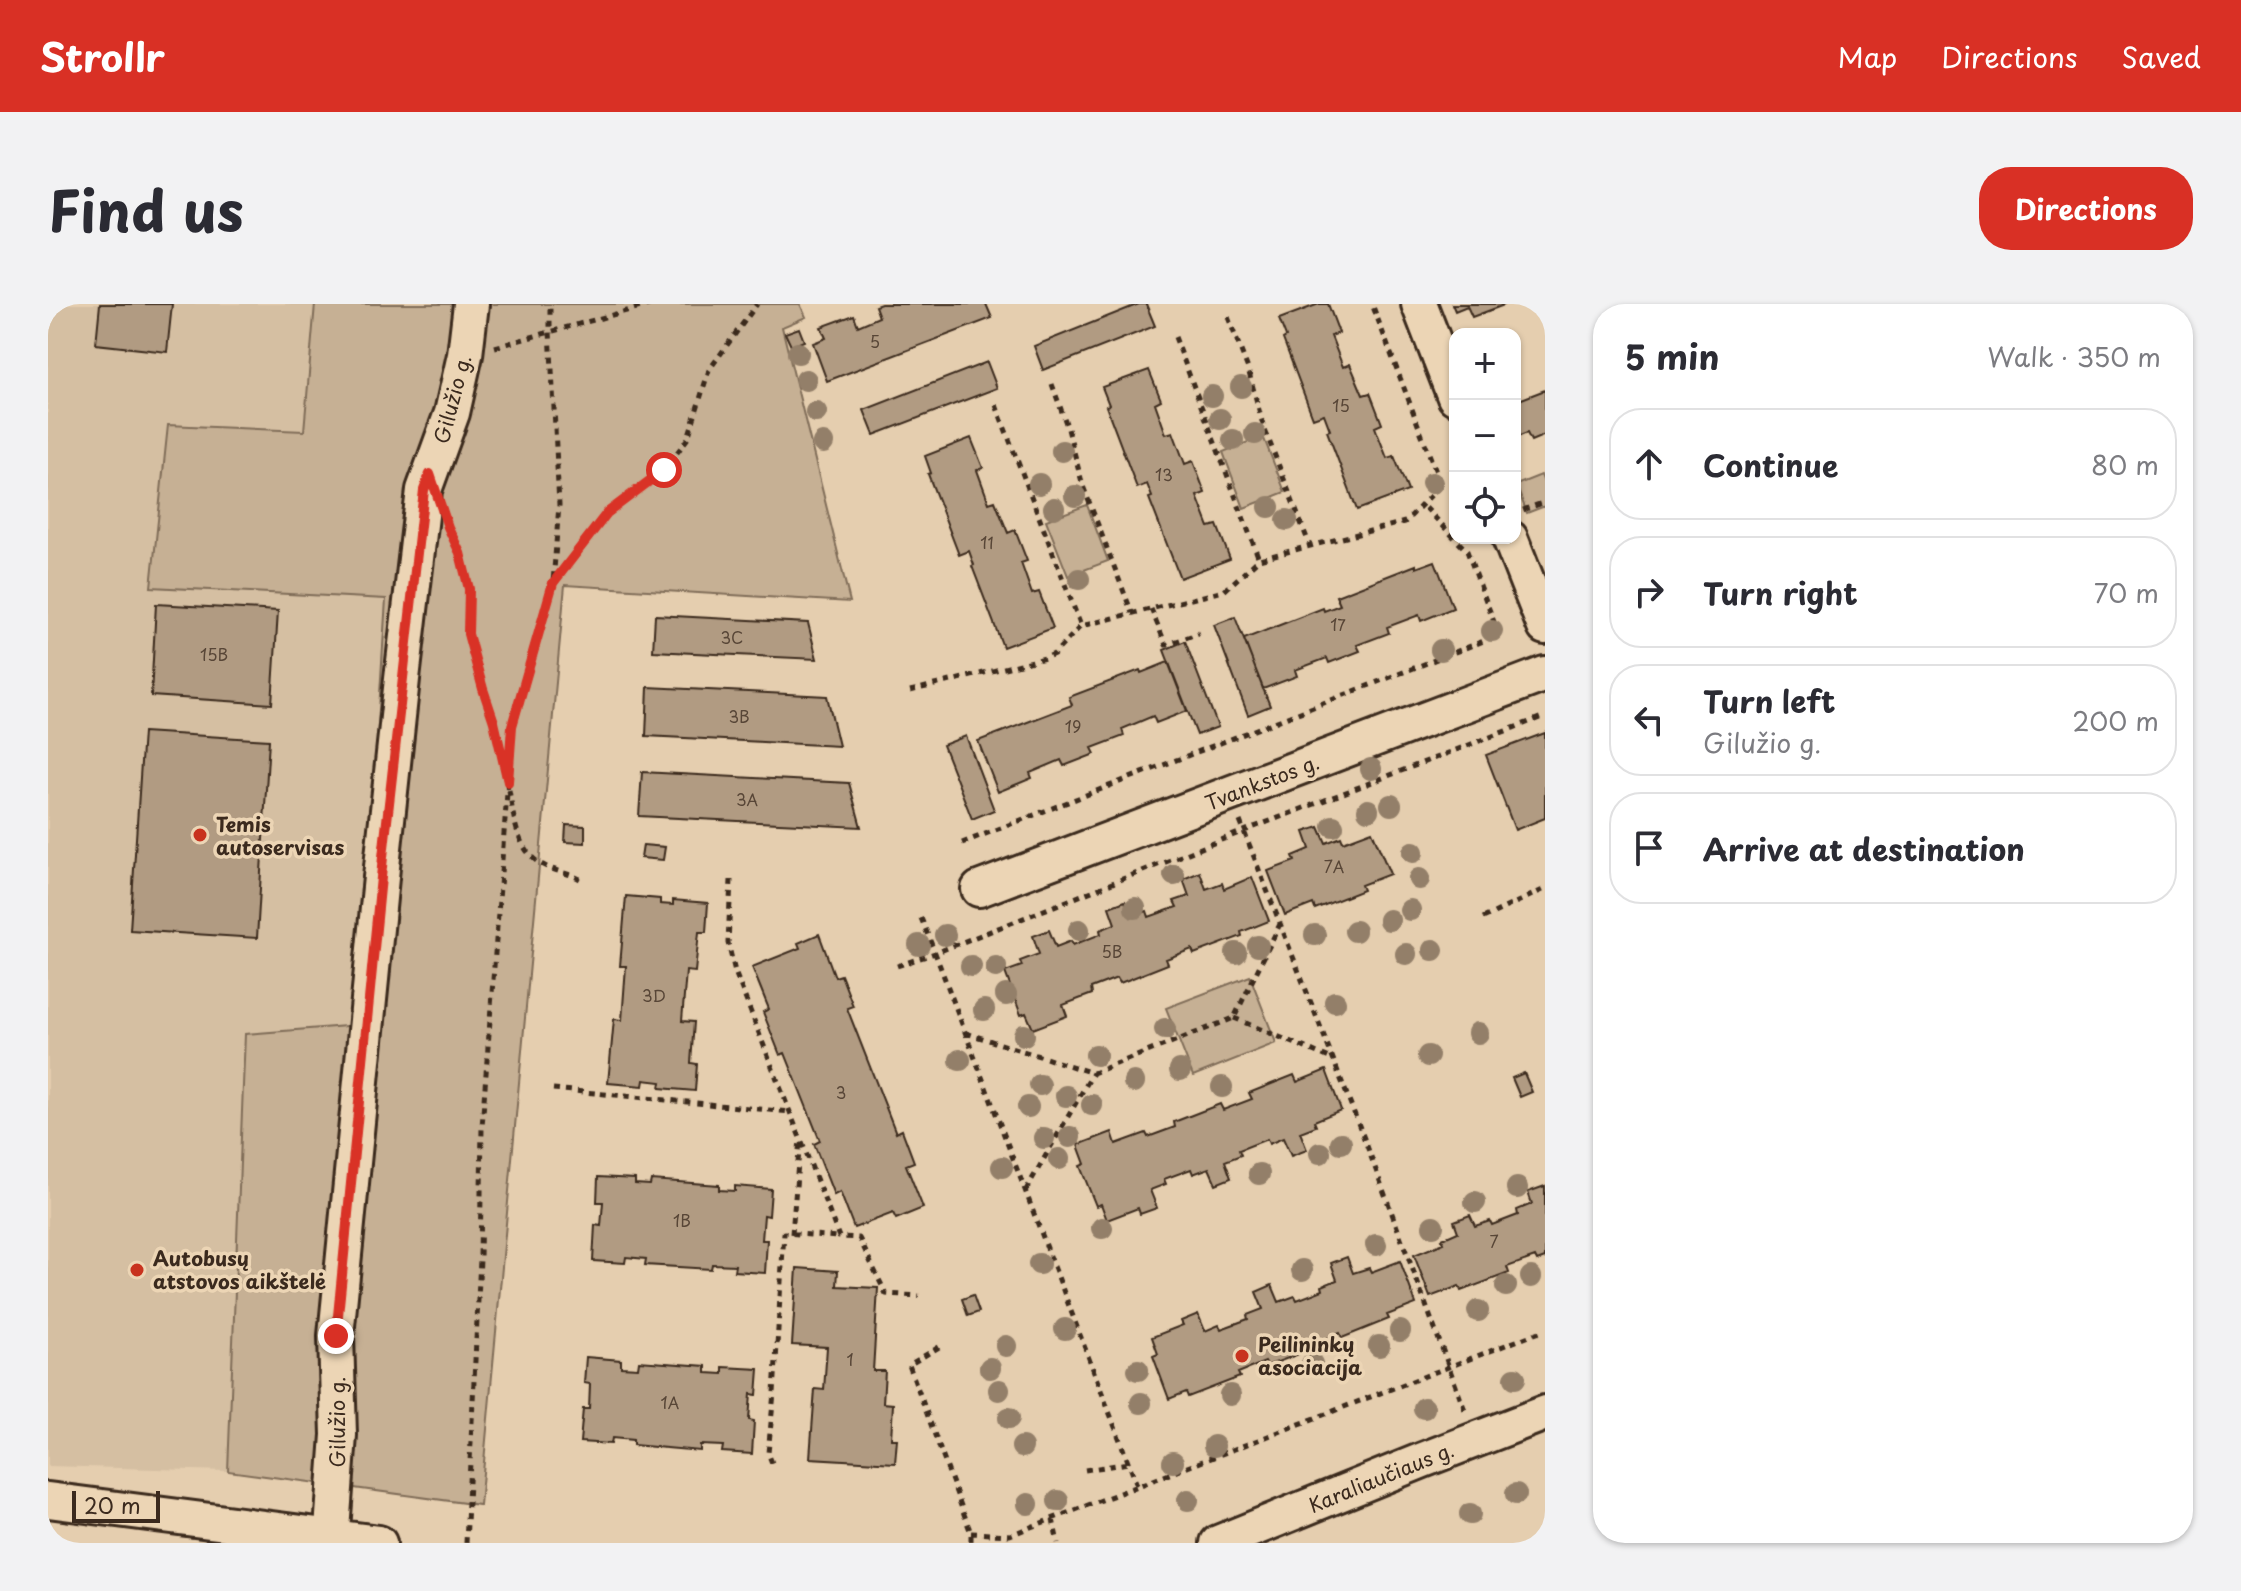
<!DOCTYPE html>
<meta charset="utf-8">
<style>
body{margin:0;font-family:"Playpen Sans",sans-serif;background:#f2f2f3;color:#2b2b33}
.controls{position:absolute;right:24px;top:24px;display:grid;overflow:hidden;border-radius:16px;box-shadow:0 2px 6px #0004}
.controls button{width:72px;height:72px;display:grid;place-items:center;padding:0;border:0;border-bottom:2px solid #e1e1e2;background:#fff;color:#2b2b33;font:40px sans-serif}
.scale{position:absolute;left:24px;bottom:20px;width:88px;box-sizing:border-box;padding-left:8px;border:4px solid #3b2a1e;border-top:0;font-size:22px;line-height:28px;white-space:nowrap;color:#3b2a1e;-webkit-text-stroke:6px #ecd5b5;paint-order:stroke}
.stop{position:absolute;width:24px;height:24px;margin:-18px;border:6px solid #d93025;border-radius:50%;background:#fff}
.stop.end{background:#d93025;border-color:#fff;box-shadow:0 2px 8px #0008}
.list{margin:0;padding:0;list-style:none}
h2{display:flex;justify-content:space-between;align-items:center;height:104px;margin:0;padding:0 32px;font-size:34px}
h2 small{font-size:26px;font-weight:400;color:#7c7c81}
.list li{display:grid;grid-template-columns:52px 1fr auto;gap:24px;align-items:center;box-sizing:border-box;height:112px;margin:0 16px 16px;padding:0 16px;border:2px solid #e1e1e2;border-radius:32px}
.list b{display:block;font-size:30px;white-space:nowrap}
.list p{margin:0;font-size:26px;white-space:nowrap;color:#7c7c81}
.list em{font-size:26px;font-style:normal;color:#7c7c81}
.icon{flex:none;width:44px;height:44px;fill:none;stroke:currentColor;stroke-width:2;stroke-linecap:round;stroke-linejoin:round}
.map{position:relative;flex:none;width:1497px;height:1239px;overflow:hidden;border-radius:32px}
header{display:flex;align-items:center;gap:48px;box-sizing:border-box;height:112px;padding:0 40px;background:#d93025;color:#fff}
header strong{font-size:38px}
nav{display:flex;gap:44px;margin-inline-start:auto;font-size:28px}
.intro{display:flex;align-items:center;justify-content:space-between;box-sizing:border-box;height:192px;padding:0 48px}
h1{margin:0;font-size:56px}
.button{padding:20px 36px;border-radius:32px;background:#d93025;color:#fff;font-size:28px;font-weight:700}
main{display:flex;gap:48px;padding:0 48px}
aside{flex:1;background:#fff;border-radius:32px;box-shadow:0 2px 6px #0004}
.map>svg:first-child{display:block}
.built{fill:#d5bfa2}
.green{fill:#c6b094;stroke:#806d59;stroke-width:2}
.building{fill:#b19b82;stroke:#3b2a1e;stroke-width:2}
.lines{fill:none;stroke-linecap:round;stroke-linejoin:round}
.minor-casing{stroke:#3b2a1e;stroke-width:40}
.path{stroke:#3b2a1e;stroke-width:5;stroke-dasharray:6 6;stroke-linecap:butt}
.minor{stroke:#ecd5b5;stroke-width:34}
.tree{fill:#937f69}
.route{stroke:#d93025;stroke-width:10}
.poi-dot{fill:#c8321e;stroke:#ecd5b5;stroke-width:3}
.labels{text-anchor:middle;dominant-baseline:central;stroke-width:7;stroke-linejoin:round;paint-order:stroke}
.number-label{font-size:16px;fill:#584637}
.street-label{font-size:20px;fill:#3b2a1e;stroke:#ecd5b5}
.poi-label{font-size:20px;font-weight:bold;fill:#3b2a1e;stroke:#ecd5b5;text-anchor:start}
</style>
<header>
<strong>Strollr</strong>
<nav><a>Map</a><a>Directions</a><a>Saved</a></nav>
</header>
<div class="intro"><h1>Find us</h1><a class="button">Directions</a></div>
<main>
<div class="map">
<svg width="1497" height="1239" viewBox="0 0 1497 1239">
<rect width="100%" height="100%" fill="#e5ceaf"/>
<filter id="ink" filterUnits="userSpaceOnUse"><feTurbulence type="fractalNoise" baseFrequency=".0125" numOctaves="2"/><feDisplacementMap in="SourceGraphic" scale="16" xChannelSelector="R" yChannelSelector="G"/><feConvolveMatrix kernelMatrix="1 2 1 2 8 2 1 2 1" color-interpolation-filters="sRGB"/></filter>
<g filter="url(#ink)">
<!-- built -->
<path class="built" d="M0,0H267L256,127L103,283L338,295L311,721L197,731L180,1167L0,1162Z"/>
<!-- green -->
<path class="green" d="M267,0H752L758,13L734,23L802,298L517,281L432,1201L180,1167L197,730L311,721L338,295L103,283L120,121L256,127Z
M1215,132L1237,188L1196,204L1175,148Z
M1493,171L1497,181V202L1479,209L1468,181Z
M1039,201L1060,257L1020,272L998,216Z
M1202,672L1228,739L1145,772L1118,704Z"/>
<!-- building -->
<path class="building" d="M52,0H124L119,48L48,40Z
M833,0H938L944,14L779,77L765,39L778,34L773,23L806,11L810,22L831,13L827,2Z
M1091,0H1098L1107,22L995,66L986,42Z
M1271,0H1280L1291,29L1283,32L1295,63L1302,60L1315,91L1322,89L1334,120L1327,123L1339,154L1346,152L1360,187L1309,206L1279,127L1282,126L1276,110L1265,114L1235,35L1238,33L1231,15Z
M1404,0H1456V1L1424,13L1419,2L1407,7Z
M751,24L756,37L743,42L737,29Z
M939,58L949,84L826,131L816,106Z
M1101,66L1113,96L1107,99L1118,130L1125,128L1137,160L1145,157L1157,189L1149,192L1161,223L1169,221L1182,255L1132,274L1101,194L1104,193L1099,180L1089,184L1058,102L1061,101L1054,83Z
M1497,86V131L1483,137L1479,129L1467,134V88L1471,96Z
M923,134L935,164L929,166L941,199L947,197L960,229L967,226L979,257L973,259L984,290L991,288L1005,324L955,343L924,262L926,261L921,247L911,251L880,170L883,169L877,152Z
M1387,257L1405,304L1373,317L1371,311L1339,323L1341,329L1309,341L1312,347L1281,359L1279,354L1247,366L1249,372L1215,385L1196,335L1275,304L1276,307L1292,301L1288,292L1368,261V264Z
M108,300L230,307L224,400L103,392Z
M607,311L760,319L769,355L605,347Z
M1187,313L1222,402L1200,411L1166,321Z
M1137,337L1170,423L1149,431L1116,346Z
M1120,358L1139,407L1108,419L1105,412L1074,425L1076,432L1044,444L1047,450L1016,462L1013,456L982,469L984,474L950,488L930,437L1024,401L1021,393L1092,366L1093,369Z
M600,383L779,392L791,442L598,432Z
M95,428L221,436L209,634L82,626Z
M1497,429V514L1467,526L1438,451Z
M918,432L946,506L924,515L895,441Z
M594,468L801,479L813,523L591,512Z
M518,521L537,522V539L517,538Z
M1271,523L1278,539L1293,533L1295,538L1324,527L1342,570L1313,581L1315,586L1267,605L1265,600L1237,611L1220,567L1247,557L1245,552L1262,545L1256,528Z
M595,541L617,543L615,556L593,554Z
M1152,568L1158,585L1174,579L1176,585L1204,573L1221,617L1193,628L1194,632L1146,650L1144,645L1118,655L1120,660L1072,679L1069,674L1043,684L1044,690L1015,701L1019,712L985,725L978,709L973,711L957,668L974,662L972,657L991,650L985,632L1001,626L1008,643L1023,637L1025,641L1053,630L1052,626L1067,620L1061,603L1077,597L1083,613L1099,607L1101,613L1129,603L1126,597L1141,592L1135,575Z
M578,592L612,595V600L625,601V596L660,599L658,628H651L647,668L638,667L634,717L646,718L643,759L649,760L647,787L612,784L613,778L596,776L595,782L560,779L566,715L574,716L578,662H572Z
M771,630L787,673L793,671L805,702L799,704L848,829L854,826L866,858L858,861L875,904L848,915L845,909L806,924L792,888L786,891L766,840L772,837L737,749L732,751L715,708L721,705L704,663L752,644L750,639Z
M1278,766L1293,806L1266,817L1268,822L1252,828L1259,846L1243,852L1235,834L1221,840L1219,835L1191,846L1193,851L1177,857L1183,874L1168,880L1161,864L1145,870L1143,865L1116,875L1118,880L1102,886L1109,904L1092,910L1090,904L1059,916L1053,900L1048,902L1032,862L1037,860L1030,841L1064,828L1068,840L1098,829L1100,833L1127,823L1126,818L1172,800L1175,806L1204,795L1201,789L1246,771L1249,778Z
M1476,769L1484,788L1472,793L1464,774Z
M550,873L587,875V880L602,881L603,876L671,881V886L687,887V882L723,885L721,912L716,911L714,936H719L717,969L686,967L687,961L664,960L663,965L597,961L598,955L578,953L577,959L545,957L547,921L553,922L555,898H549Z
M1497,882V954L1489,957L1487,953L1459,963L1461,969L1413,987L1411,982L1382,993L1366,951L1396,939L1394,935L1410,928L1406,917L1422,911L1427,922L1442,917L1444,921L1470,911L1469,906L1484,900L1480,888Z
M1299,953L1305,969L1321,964L1323,968L1352,957L1368,1000L1339,1011L1341,1015L1294,1034L1292,1029L1265,1040L1267,1044L1219,1062L1217,1058L1190,1069L1192,1073L1140,1093L1138,1088L1121,1095L1105,1052L1110,1050L1104,1033L1135,1021L1133,1017L1150,1010L1157,1027L1171,1021L1173,1025L1200,1015L1199,1011L1215,1005L1208,988L1224,981L1231,998L1247,992L1249,996L1275,986L1274,982L1289,976L1283,959Z
M749,964L790,967L789,982L830,984L825,1067H837L835,1099L845,1100L843,1135H849L847,1159L762,1154L767,1085L776,1086L779,1043L744,1041Z
M925,991L931,1008L920,1012L914,995Z
M538,1053L573,1056V1063L590,1064L591,1057L658,1062V1069L675,1070V1063L711,1065L709,1091L703,1090L701,1116L706,1117L704,1150L674,1148L675,1142L652,1141V1147L585,1141V1136L564,1134L563,1140L532,1138L535,1105H541L542,1080L536,1079Z"/>
<g class="lines">
<!-- minor casing -->
<g class="minor-casing">
<path id="minor" d="M1371,0L1407,93
M1462,234L1497,323
M931,585L1497,370
M0,1196L331,1239
M283,1239L291,1131L288,1032L335,553L354,375L376,186L404,109L417,51L423,0
M1170,1239L1375,1156L1497,1109"/>
</g>
<!-- path -->
<path class="path" d="M1180,13L1200,65L1215,121L1262,242
M1127,33L1211,255
M447,43L604,0
M1004,80L1020,125L1035,182L1084,309
M948,101L1033,322
M1475,206L1497,198
M404,231L412,249L421,285L420,330L435,385L446,418L458,473
M506,278L559,209L616,166L640,134L661,66L709,0
M1103,305L1118,341L1151,329
M862,387L997,354L1006,350L1033,322L1176,287L1211,255L1357,218L1393,181L1324,0
M461,486C466,513 468,547 495,561C505,567 521,569 532,575
M1192,517L1319,842L1418,1109
M914,539L1451,331L1419,247L1374,200
M683,576L680,639L687,668L791,933L811,934L838,990L871,992
M1435,614L1497,585
M849,662L887,649L871,609
M1186,714L1284,755
M918,729L1045,769L1186,714L1232,620
M505,785L742,808
M978,886L1045,769
M744,930L752,835
M891,1043L861,1061L923,1229V1239
M724,1159L720,1149L726,1089L736,929L791,933
M1037,1166L1081,1159
M1089,1181L887,649L1196,527L1497,412
M1005,1215L1010,1239
M923,1229L962,1231L1497,1026
M418,1239L432,955L434,823L464,422L505,279L511,201L502,27V0"/>
<!-- minor -->
<use href="#minor" class="minor"/>
</g>
<!-- trees -->
<g class="tree">
<circle cx="750" cy="49" r="11"/>
<circle cx="758" cy="76" r="11"/>
<circle cx="1193" cy="83" r="11"/>
<circle cx="1164" cy="92" r="11"/>
<circle cx="768" cy="108" r="11"/>
<circle cx="1172" cy="115" r="11"/>
<circle cx="1207" cy="130" r="11"/>
<circle cx="1185" cy="136" r="11"/>
<circle cx="775" cy="139" r="11"/>
<circle cx="1014" cy="147" r="11"/>
<circle cx="1384" cy="179" r="11"/>
<circle cx="991" cy="180" r="11"/>
<circle cx="1027" cy="192" r="11"/>
<circle cx="1221" cy="203" r="11"/>
<circle cx="1006" cy="204" r="11"/>
<circle cx="1239" cy="216" r="11"/>
<circle cx="1031" cy="275" r="11"/>
<circle cx="1444" cy="327" r="11"/>
<circle cx="1393" cy="346" r="11"/>
<circle cx="1323" cy="465" r="11"/>
<circle cx="1343" cy="501" r="11"/>
<circle cx="1320" cy="506" r="11"/>
<circle cx="1285" cy="522" r="11"/>
<circle cx="1365" cy="548" r="11"/>
<circle cx="1126" cy="571" r="11"/>
<circle cx="1371" cy="575" r="11"/>
<circle cx="1087" cy="604" r="11"/>
<circle cx="1362" cy="606" r="11"/>
<circle cx="1341" cy="616" r="11"/>
<circle cx="1031" cy="626" r="11"/>
<circle cx="1307" cy="627" r="11"/>
<circle cx="897" cy="631" r="11"/>
<circle cx="1267" cy="631" r="11"/>
<circle cx="871" cy="641" r="11"/>
<circle cx="1210" cy="642" r="11"/>
<circle cx="1385" cy="646" r="11"/>
<circle cx="1188" cy="649" r="11"/>
<circle cx="1358" cy="650" r="11"/>
<circle cx="923" cy="662" r="11"/>
<circle cx="948" cy="663" r="11"/>
<circle cx="958" cy="691" r="11"/>
<circle cx="1287" cy="698" r="11"/>
<circle cx="936" cy="706" r="11"/>
<circle cx="1117" cy="725" r="11"/>
<circle cx="1430" cy="729" r="11"/>
<circle cx="976" cy="731" r="11"/>
<circle cx="1048" cy="751" r="11"/>
<circle cx="1380" cy="752" r="11"/>
<circle cx="912" cy="756" r="11"/>
<circle cx="1132" cy="766" r="11"/>
<circle cx="1086" cy="778" r="11"/>
<circle cx="992" cy="781" r="11"/>
<circle cx="1174" cy="783" r="11"/>
<circle cx="1018" cy="792" r="11"/>
<circle cx="1044" cy="801" r="11"/>
<circle cx="980" cy="803" r="11"/>
<circle cx="1022" cy="833" r="11"/>
<circle cx="996" cy="834" r="11"/>
<circle cx="1293" cy="839" r="11"/>
<circle cx="1272" cy="849" r="11"/>
<circle cx="1011" cy="855" r="11"/>
<circle cx="954" cy="863" r="11"/>
<circle cx="1211" cy="870" r="11"/>
<circle cx="1469" cy="884" r="11"/>
<circle cx="1427" cy="898" r="11"/>
<circle cx="1385" cy="922" r="11"/>
<circle cx="1054" cy="924" r="11"/>
<circle cx="1328" cy="941" r="11"/>
<circle cx="991" cy="960" r="11"/>
<circle cx="1254" cy="966" r="11"/>
<circle cx="1483" cy="973" r="11"/>
<circle cx="1458" cy="982" r="11"/>
<circle cx="1430" cy="1007" r="11"/>
<circle cx="1017" cy="1025" r="11"/>
<circle cx="1352" cy="1027" r="11"/>
<circle cx="958" cy="1042" r="11"/>
<circle cx="1331" cy="1042" r="11"/>
<circle cx="1264" cy="1060" r="11"/>
<circle cx="942" cy="1064" r="11"/>
<circle cx="1090" cy="1066" r="11"/>
<circle cx="1467" cy="1074" r="11"/>
<circle cx="951" cy="1086" r="11"/>
<circle cx="1182" cy="1091" r="11"/>
<circle cx="1093" cy="1099" r="11"/>
<circle cx="1376" cy="1104" r="11"/>
<circle cx="961" cy="1114" r="11"/>
<circle cx="1166" cy="1142" r="11"/>
<circle cx="974" cy="1143" r="11"/>
<circle cx="1125" cy="1158" r="11"/>
<circle cx="1468" cy="1190" r="11"/>
<circle cx="1140" cy="1196" r="11"/>
<circle cx="1010" cy="1197" r="11"/>
<circle cx="980" cy="1200" r="11"/>
<circle cx="1422" cy="1210" r="11"/>
</g>
</g>
<g class="lines" filter="url(#ink)">
<!-- route -->
<path class="route" d="M288,1032L335,553L376,186L382,170L400,223L412,249L421,285L420,330L435,385L446,418L460,478L464,422L505,279L559,209L616,166"/>
</g>
<!-- markers -->
<g class="poi-dot">
<circle cx="152" cy="531" r="8"/>
<circle cx="89" cy="966" r="8"/>
<circle cx="1194" cy="1052" r="8"/>
</g>
<g class="labels">
<!-- number labels -->
<g class="number-label">
<text x="827" y="37">5</text>
<text x="1293" y="101">15</text>
<text x="1116" y="170">13</text>
<text x="939" y="238">11</text>
<text x="1290" y="320">17</text>
<text x="684" y="333">3C</text>
<text x="166" y="350">15B</text>
<text x="691" y="412">3B</text>
<text x="1025" y="422">19</text>
<text x="699" y="495">3A</text>
<text x="1286" y="562">7A</text>
<text x="1064" y="647">5B</text>
<text x="606" y="691">3D</text>
<text x="793" y="788">3</text>
<text x="634" y="916">1B</text>
<text x="1446" y="937">7</text>
<text x="802" y="1055">1</text>
<text x="622" y="1098">1A</text>
</g>
<!-- street labels -->
<g class="street-label">
<text transform="translate(404 95) rotate(-75)">Gilužio g.</text>
<text transform="translate(1214 478) rotate(-21)">Tvankstos g.</text>
<text transform="translate(289 1118) rotate(-90)">Gilužio g.</text>
<text transform="translate(1333 1173) rotate(-22)">Karaliaučiaus g.</text>
</g>
<!-- poi labels -->
<g class="poi-label">
<text x="168" y="520">Temis<tspan x="168" dy="23">autoservisas</tspan></text>
<text x="105" y="954">Autobusų<tspan x="105" dy="23">atstovos aikštelė</tspan></text>
<text x="1210" y="1040">Peilininkų<tspan x="1210" dy="23">asociacija</tspan></text>
</g>
</g>
</svg>
<div class="controls">
<button>+</button>
<button>−</button>
<button><svg class="icon" aria-label="locate" viewBox="0 0 24 24"><circle cx="12" cy="12" r="6"/><path d="M12 2v4M12 18v4M2 12h4M18 12h4"/></svg></button>
</div>
<div class="scale">20 m</div>
<div class="stop" style="left:616px;top:166px"></div>
<div class="stop end" style="left:288px;top:1032px"></div>
</div>
<aside>
<h2>5 min<small>Walk · 350 m</small></h2>
<ul class="list">
<li><svg class="icon" aria-label="ahead" viewBox="0 0 24 24"><path d="M12 20V5M6 11l6-6 6 6"/></svg><div><b>Continue</b></div><em>80 m</em></li>
<li><svg class="icon" aria-label="right" viewBox="0 0 24 24"><path d="M7 20v-9h11M14 6l5 5-5 5"/></svg><div><b>Turn right</b></div><em>70 m</em></li>
<li><svg class="icon" aria-label="left" viewBox="0 0 24 24"><path d="M17 20v-9H6M10 6l-5 5 5 5"/></svg><div><b>Turn left</b><p>Gilužio g.</p></div><em>200 m</em></li>
<li><svg class="icon" aria-label="arrive" viewBox="0 0 24 24"><path d="M6 21V4h12l-3 4 3 4H6"/></svg><div><b>Arrive at destination</b></div></li>
</ul>
</aside>
</main>
